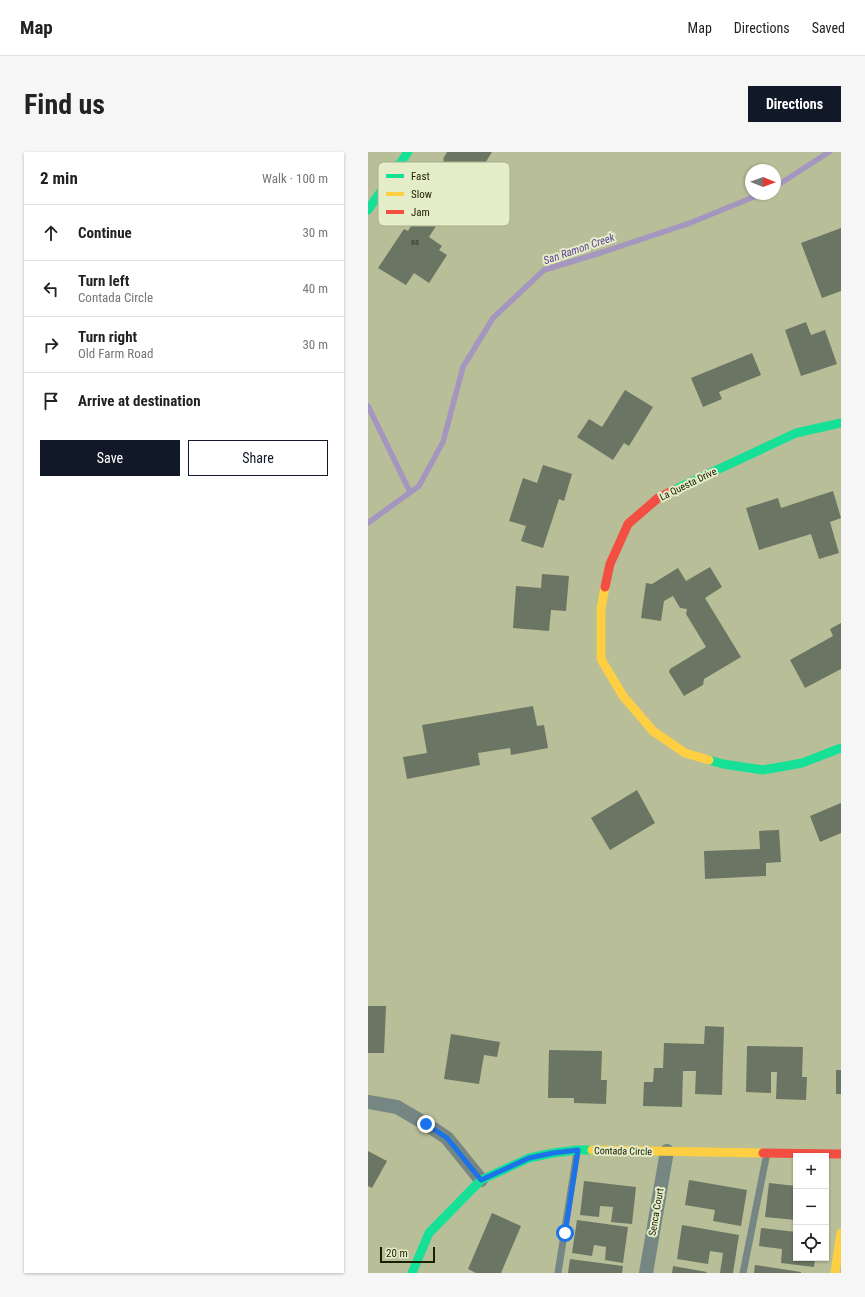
<!DOCTYPE html>
<meta charset="utf-8">
<style>
body{margin:0;font-family:"Roboto Condensed",sans-serif;background:#f6f6f6;color:#222}
.controls{position:absolute;right:12px;bottom:12px;display:grid;overflow:hidden;border-radius:0px;box-shadow:0 1px 3px #0004}
.controls button{width:36px;height:36px;display:grid;place-items:center;padding:0;border:0;border-bottom:1px solid #e0e0e0;background:#fff;color:#222;font:20px sans-serif}
.compass{position:absolute;left:377px;top:12px;width:36px;height:36px;border-radius:50%;background:#fff;box-shadow:0 1px 3px #0004;rotate:91deg}
.scale{position:absolute;left:12px;bottom:10px;width:55px;box-sizing:border-box;padding-left:4px;border:2px solid #1a1e02;border-top:0;font-size:11px;line-height:14px;white-space:nowrap;color:#1a1e02;-webkit-text-stroke:3px #e4ecc8;paint-order:stroke}
.stop{position:absolute;width:12px;height:12px;margin:-9px;border:3px solid #1a73e8;border-radius:50%;background:#fff}
.stop.end{background:#1a73e8;border-color:#fff;box-shadow:0 1px 4px #0008}
.list{margin:0;padding:0;list-style:none}
h2{display:flex;justify-content:space-between;align-items:center;height:52px;margin:0;padding:0 16px;font-size:17px}
h2 small{font-size:13px;font-weight:400;color:#767676}
.list li{display:grid;grid-template-columns:26px 1fr auto;gap:12px;align-items:center;box-sizing:border-box;height:56px;padding:0 16px;border-top:1px solid #e0e0e0}
.list b{display:block;font-size:15px;white-space:nowrap}
.list p{margin:0;font-size:13px;white-space:nowrap;color:#767676}
.list em{font-size:13px;font-style:normal;color:#767676}
.actions{display:flex;gap:8px;padding:12px 16px}
.actions a{flex:1;padding:9px 0;border:1px solid #111827;border-radius:0px;text-align:center;font-size:14px;color:#111827}
.actions .main{background:#111827;color:#fff}
.icon{flex:none;width:22px;height:22px;fill:none;stroke:currentColor;stroke-width:2;stroke-linecap:round;stroke-linejoin:round}
.map{position:relative;flex:none;width:473px;height:1121px;overflow:hidden;border-radius:0px}
header{display:flex;align-items:center;gap:24px;box-sizing:border-box;height:56px;padding:0 20px;background:#fff;border-bottom:1px solid #e0e0e0}
header strong{font-size:19px}
nav{display:flex;gap:22px;margin-inline-start:auto;font-size:14px}
.intro{display:flex;align-items:center;justify-content:space-between;box-sizing:border-box;height:96px;padding:0 24px}
h1{margin:0;font-size:28px}
.button{padding:10px 18px;border-radius:0px;background:#111827;color:#fff;font-size:14px;font-weight:700}
main{display:flex;gap:24px;padding:0 24px}
aside{flex:1;background:#fff;border-radius:0px;box-shadow:0 1px 3px #0004}
.map>svg:first-child{display:block}
.lines{fill:none;stroke-linecap:round;stroke-linejoin:round}
.stream{stroke:#a496bf;stroke-width:5.5}
.building{fill:#6a7663}
.lane{stroke:#768683;stroke-width:7}
.street{stroke:#768683;stroke-width:14}
.fast{stroke:#16e098;stroke-width:9}
.slow{stroke:#ffcf43;stroke-width:9}
.jam{stroke:#f24e42;stroke-width:9}
.route{stroke:#1a73e8;stroke-width:5}
.labels{text-anchor:middle;dominant-baseline:central;stroke-width:4;stroke-linejoin:round;paint-order:stroke}
.number-label{font-size:8px;fill:#2e341a}
.street-label{font-size:10px;fill:#1a1e02;stroke:#e4ecc8}
.water-label{font-size:11px;font-style:italic;fill:#62429c;stroke:#e4ecc8}
.key{fill:#e4ecc8;stroke:#a7ae8d;stroke-width:1}
.key-label{font-size:11px;fill:#1a1e02}
</style>
<header>
<strong>Map</strong>
<nav><a>Map</a><a>Directions</a><a>Saved</a></nav>
</header>
<div class="intro"><h1>Find us</h1><a class="button">Directions</a></div>
<main>
<aside>
<h2>2 min<small>Walk · 100 m</small></h2>
<ul class="list">
<li><svg class="icon" aria-label="ahead" viewBox="0 0 24 24"><path d="M12 20V5M6 11l6-6 6 6"/></svg><div><b>Continue</b></div><em>30 m</em></li>
<li><svg class="icon" aria-label="left" viewBox="0 0 24 24"><path d="M17 20v-9H6M10 6l-5 5 5 5"/></svg><div><b>Turn left</b><p>Contada Circle</p></div><em>40 m</em></li>
<li><svg class="icon" aria-label="right" viewBox="0 0 24 24"><path d="M7 20v-9h11M14 6l5 5-5 5"/></svg><div><b>Turn right</b><p>Old Farm Road</p></div><em>30 m</em></li>
<li><svg class="icon" aria-label="arrive" viewBox="0 0 24 24"><path d="M6 21V4h12l-3 4 3 4H6"/></svg><div><b>Arrive at destination</b></div></li>
</ul>
<div class="actions"><a class="main">Save</a><a>Share</a></div>
</aside>
<div class="map">
<svg width="473" height="1121" viewBox="0 0 473 1121">
<rect width="100%" height="100%" fill="#b8be97"/>
<g class="lines">
<!-- stream -->
<path class="stream" d="M407,35L461,0
M0,254L42,340
M0,371L51,334L75,290L95,215L125,166L176,118L235,100L322,71L393,42"/>
</g>
<!-- building -->
<path class="building" d="M79,0H124L106,29L102,26L97,34L90,29L80,43L61,30L76,8L75,7Z
M55,54L73,66L61,85L74,94L71,98L79,103L61,131L46,121L38,133L10,116L36,77L40,79Z
M473,76V139L454,146L433,91Z
M438,170L443,183L457,178L469,212L433,224L417,178Z
M384,201L393,223L351,240L354,247L335,255L323,226Z
M257,238L285,255L261,294L256,291L245,308L209,285L221,267L234,275Z
M175,313L204,322L196,349L191,347L175,396L153,389L158,374L141,369L155,326L169,331Z
M465,339L473,366L462,370L471,401L451,407L443,382L391,398L378,356L410,346L413,356Z
M342,415L354,435L337,446L373,505L336,527L335,533L316,544L301,520L302,517L338,495L318,462L319,457L312,456L305,444L296,449L293,469L273,466L278,431L284,432L310,416L318,429Z
M174,422L201,424L198,459L183,458L181,479L145,476L148,434L173,436Z
M473,471V517L437,536L422,508L465,484L462,477Z
M165,554L169,574L176,573L180,596L143,603L142,596L110,601L112,613L39,627L35,605L59,601L54,573Z
M269,638L287,671L242,698L223,666Z
M473,651V681L452,690L442,664Z
M411,678L413,710L398,711V724L337,727L336,699L392,697L391,679Z
M0,854H18L16,901H0Z
M337,874L356,875L354,943L327,942L328,919H315L314,955L275,954L276,930H285L286,916H295L296,891L336,892Z
M83,882L132,890L129,905L116,903L111,932L76,927Z
M379,894L435,895L434,925H439L438,948L408,947L409,920H403V941L378,940Z
M181,898L234,899L233,928H239L238,952L206,951V946H180Z
M468,918H473V942H468Z
M0,999L19,1009L4,1036L0,1034Z
M321,1028L379,1038L373,1074L345,1069L347,1058L317,1053Z
M216,1029L268,1035L264,1072L243,1070L245,1055L232,1054L231,1065L212,1063Z
M401,1031L428,1034V1068L397,1065Z
M124,1061L153,1074L133,1121H108L100,1117Z
M209,1068L260,1075L255,1111L237,1108L238,1095L226,1093L224,1104L204,1101Z
M314,1073L371,1083L365,1121H352L355,1101L342,1099L340,1112L309,1107Z
M393,1076L428,1080V1106H447L446,1115L413,1111L414,1097L391,1094Z
M202,1107L255,1114L254,1121H200Z
M387,1113L433,1120V1121H386Z
M305,1114L339,1120L338,1121H304Z"/>
<g class="lines">
<!-- lane -->
<path class="lane" d="M190,1121L209,1000
M375,1121L399,1001"/>
<!-- street -->
<path class="street" d="M0,950L29,955L58,972L79,986L113,1028
M278,1121L299,999"/>
<!-- fast -->
<path class="fast" d="M0,58L40,0
M306,338L428,281L473,271
M341,608L355,612L395,618L434,611L473,596
M44,1121L61,1081L113,1028L161,1006L185,1001L209,998H224"/>
<!-- slow -->
<path class="slow" d="M237,435L233,457V507L255,544L285,579L317,601L341,608
M224,998L395,1001
M467,1121L473,1081"/>
<!-- jam -->
<path class="jam" d="M237,435L242,412L260,372L290,346L306,338
M395,1001L473,1002"/>
</g>
<g class="lines">
<!-- route -->
<path class="route" d="M58,972L79,986L113,1028L161,1006L185,1001L210,998L197,1081"/>
</g>
<g class="labels">
<!-- number labels -->
<g class="number-label">
<text x="47" y="90">88</text>
</g>
<!-- street labels -->
<g class="street-label">
<text transform="translate(320 332) rotate(-26)">La Questa Drive</text>
<text transform="translate(255 999) rotate(1)">Contada Circle</text>
<text transform="translate(288 1060) rotate(-80)">Senca Court</text>
</g>
<!-- water labels -->
<g class="water-label">
<text transform="translate(211 97) rotate(-19)">San Ramon Creek</text>
</g>
</g>
<!-- legend -->
<rect x="10" y="10" width="132" height="64" rx="6" class="key"/>
<rect x="18" y="22" width="18" height="4" fill="#16e098"/>
<rect x="18" y="40" width="18" height="4" fill="#ffcf43"/>
<rect x="18" y="58" width="18" height="4" fill="#f24e42"/>
<g class="key-label">
<text x="43" y="28">Fast</text>
<text x="43" y="46">Slow</text>
<text x="43" y="64">Jam</text>
</g>
</svg>
<div class="controls">
<button>+</button>
<button>−</button>
<button><svg class="icon" aria-label="locate" viewBox="0 0 24 24"><circle cx="12" cy="12" r="6"/><path d="M12 2v4M12 18v4M2 12h4M18 12h4"/></svg></button>
</div>
<svg class="compass" viewBox="-18 -18 36 36"><path d="M0-13l5 13h-10z" fill="#e53935"/><path d="M0 13l5-13h-10z" fill="#767676"/></svg>
<div class="scale">20 m</div>
<div class="stop" style="left:197px;top:1081px"></div>
<div class="stop end" style="left:58px;top:972px"></div>
</div>
</main>
